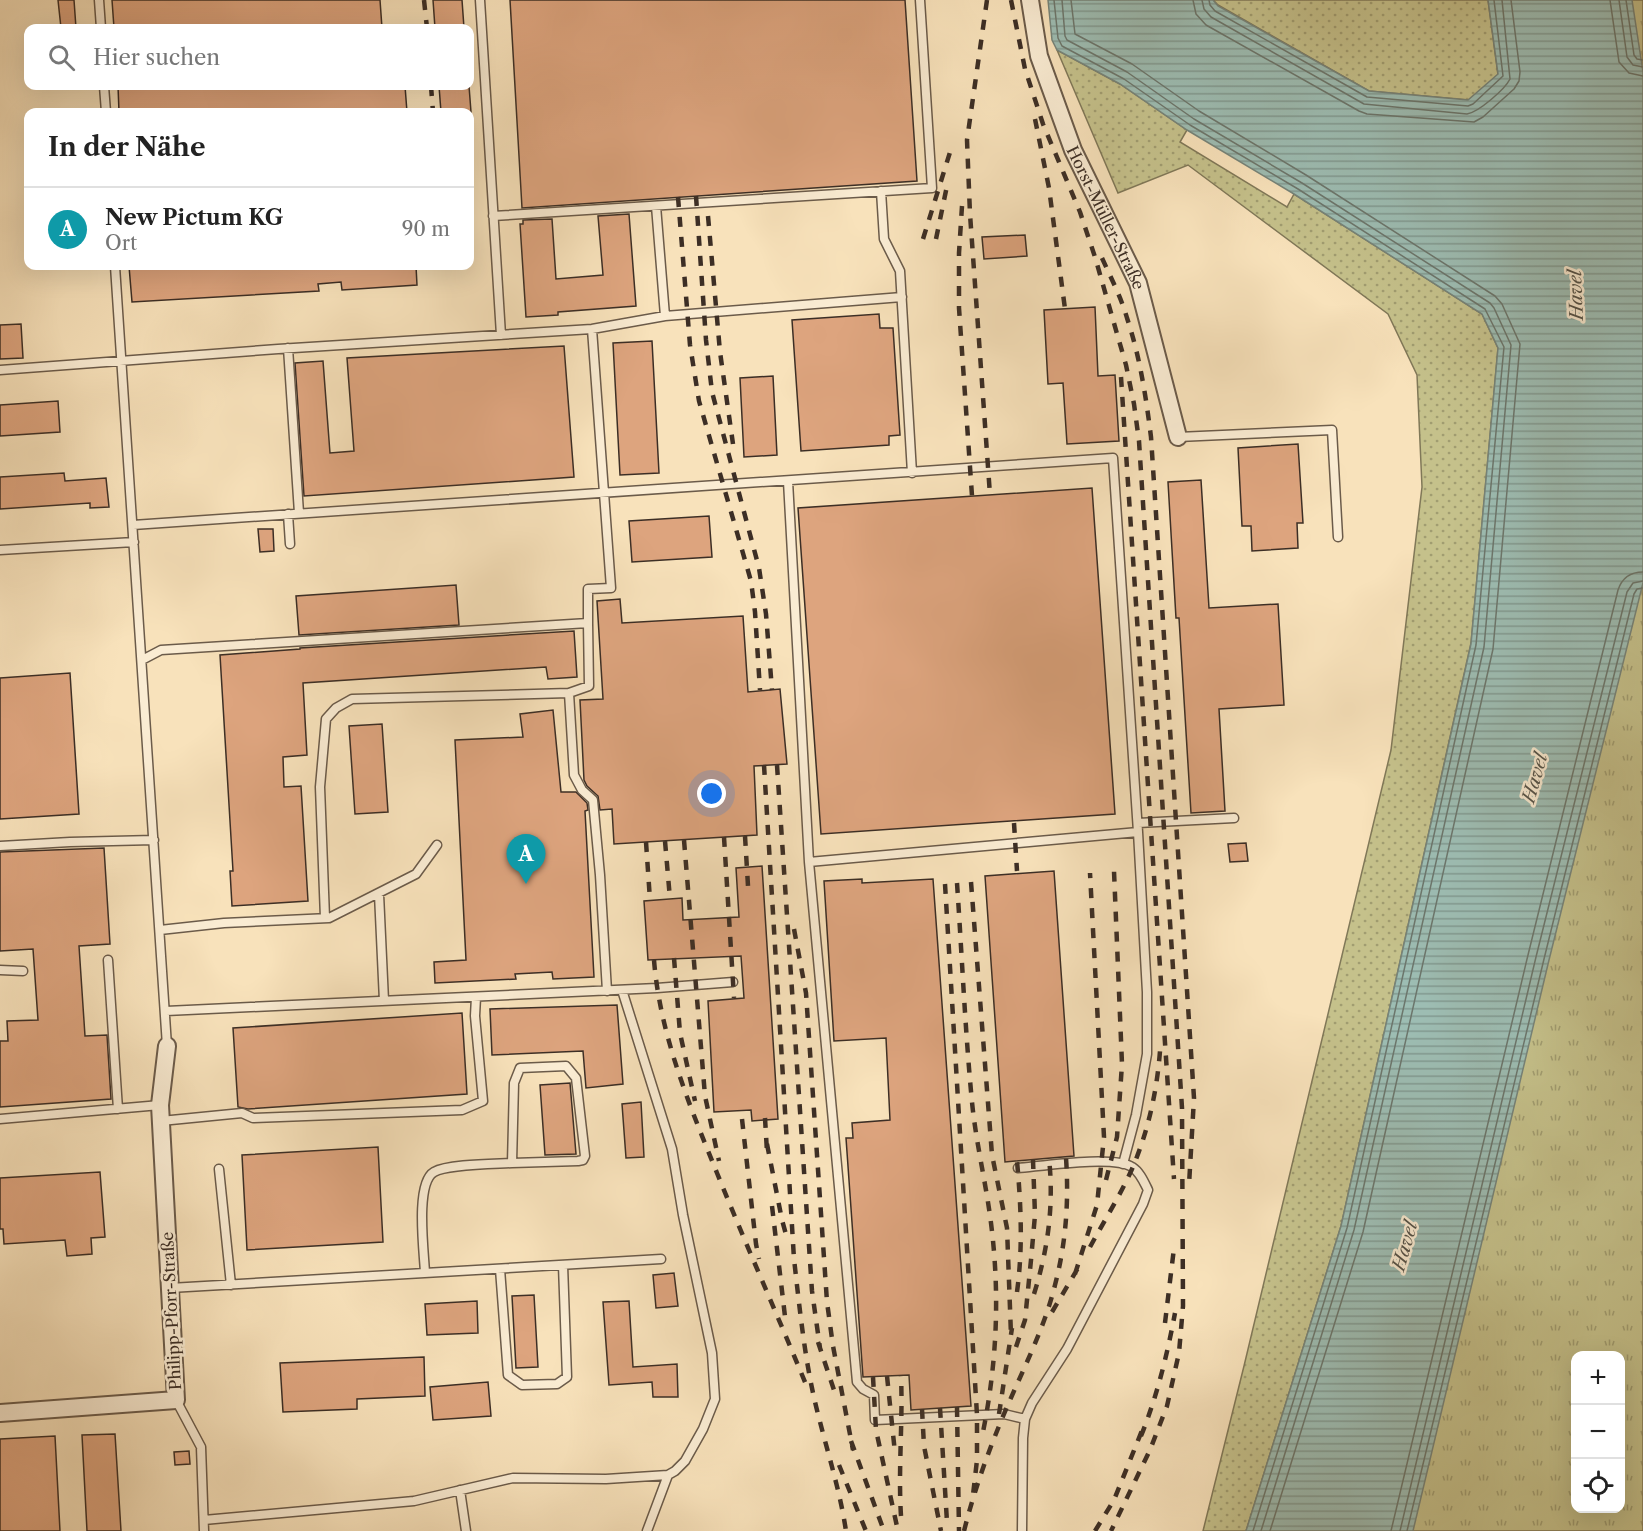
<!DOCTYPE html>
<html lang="de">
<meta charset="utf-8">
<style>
body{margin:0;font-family:"Libre Caslon Text",serif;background:#f2f2f2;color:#222}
.controls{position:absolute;right:18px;bottom:18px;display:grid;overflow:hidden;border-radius:12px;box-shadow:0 6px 24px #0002}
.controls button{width:54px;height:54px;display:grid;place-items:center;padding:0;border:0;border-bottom:2px solid #e0e0e0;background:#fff;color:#222;font:30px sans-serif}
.you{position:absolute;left:712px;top:794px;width:21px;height:21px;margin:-15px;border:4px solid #fff;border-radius:50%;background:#1a73e8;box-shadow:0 0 0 9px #1a73e833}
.badge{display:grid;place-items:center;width:39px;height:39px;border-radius:50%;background:#b45309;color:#fff;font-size:20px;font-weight:700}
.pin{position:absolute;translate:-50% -50px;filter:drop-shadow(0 2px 3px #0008)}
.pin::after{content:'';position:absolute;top:32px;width:21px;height:18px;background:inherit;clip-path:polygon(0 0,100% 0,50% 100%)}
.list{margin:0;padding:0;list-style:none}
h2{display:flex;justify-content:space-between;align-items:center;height:78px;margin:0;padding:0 24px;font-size:26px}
h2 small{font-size:20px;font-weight:400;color:#767676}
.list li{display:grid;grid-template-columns:39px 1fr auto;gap:18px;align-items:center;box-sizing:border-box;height:84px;padding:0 24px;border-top:2px solid #e0e0e0}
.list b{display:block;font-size:22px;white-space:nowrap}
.list p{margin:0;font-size:20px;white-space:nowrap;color:#767676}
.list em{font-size:20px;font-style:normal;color:#767676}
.icon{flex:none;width:33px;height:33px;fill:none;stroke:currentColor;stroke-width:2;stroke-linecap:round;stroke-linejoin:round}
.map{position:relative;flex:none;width:1643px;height:1531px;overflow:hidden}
.search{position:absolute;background:#fff;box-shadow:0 6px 24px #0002;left:24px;top:24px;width:450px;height:66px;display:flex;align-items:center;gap:15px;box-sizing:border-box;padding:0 21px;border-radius:12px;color:#767676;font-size:22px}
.panel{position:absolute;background:#fff;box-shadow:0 6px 24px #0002;left:24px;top:108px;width:450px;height:162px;border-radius:12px}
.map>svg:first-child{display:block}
.grass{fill:url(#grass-dots);stroke:#807858;stroke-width:1.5}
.park{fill:url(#park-tufts);stroke:#807858;stroke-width:1.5;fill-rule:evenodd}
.water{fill:url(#water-rules);stroke:#76847a;stroke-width:1.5}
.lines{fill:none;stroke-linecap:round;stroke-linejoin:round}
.shore{stroke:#6c766c;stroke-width:1.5}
.building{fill:#dda47e;stroke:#3c2e25;stroke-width:1.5}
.lane-casing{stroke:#6b5b4a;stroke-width:11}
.street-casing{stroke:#6b5b4a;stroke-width:20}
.lane{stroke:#faecd3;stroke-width:8}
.street{stroke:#faecd3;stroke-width:16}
.rail{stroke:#3c2e25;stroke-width:4.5;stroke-dasharray:10 10;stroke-linecap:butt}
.labels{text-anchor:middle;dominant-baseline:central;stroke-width:5;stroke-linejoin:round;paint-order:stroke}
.street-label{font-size:16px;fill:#3c2e25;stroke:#faecd3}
.water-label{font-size:18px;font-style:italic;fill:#545248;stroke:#faecd3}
</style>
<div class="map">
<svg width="1643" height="1531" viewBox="0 0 1643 1531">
<defs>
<pattern id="grass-dots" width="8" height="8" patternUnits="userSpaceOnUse" patternTransform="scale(1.5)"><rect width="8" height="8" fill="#c5c18b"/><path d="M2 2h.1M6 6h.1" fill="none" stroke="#a19d71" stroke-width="1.8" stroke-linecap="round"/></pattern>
<pattern id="park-tufts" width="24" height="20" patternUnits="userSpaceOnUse" patternTransform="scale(1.5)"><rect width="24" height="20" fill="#c5c18b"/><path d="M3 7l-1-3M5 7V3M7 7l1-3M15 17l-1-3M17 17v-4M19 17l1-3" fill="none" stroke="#a19d71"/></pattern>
<pattern id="water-rules" width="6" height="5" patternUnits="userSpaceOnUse" patternTransform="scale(1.5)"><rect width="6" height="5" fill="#9dbdb3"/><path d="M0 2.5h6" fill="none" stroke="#819a91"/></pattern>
</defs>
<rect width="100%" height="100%" fill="#f8e2bb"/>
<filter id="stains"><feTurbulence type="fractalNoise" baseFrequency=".00333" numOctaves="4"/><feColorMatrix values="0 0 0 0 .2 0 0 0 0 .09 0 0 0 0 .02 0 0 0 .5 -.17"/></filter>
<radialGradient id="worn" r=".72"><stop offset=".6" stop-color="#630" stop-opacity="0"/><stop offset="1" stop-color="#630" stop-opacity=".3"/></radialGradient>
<!-- grass -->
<path class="grass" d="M1213,0H1488L1498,75L1469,100L1369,91L1218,5Z
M1057,50L1120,84L1187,130L1180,142L1287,207L1294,194L1482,314L1498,348L1471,643L1341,1226L1246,1531H1203L1244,1366L1391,750L1422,487L1417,375L1388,314L1188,165L1118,193Z"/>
<!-- park -->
<path class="park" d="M1624,0H1643V124Z
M1643,521V1531H1393ZM1576,1356H1620V1508H1576Z"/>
<!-- water -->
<path class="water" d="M1048,0H1213L1218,6L1369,91L1468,100L1498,74L1488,0H1632L1643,72V583L1549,960L1413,1531H1246L1341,1226L1471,644L1498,348L1482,314L1294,194L1187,130L1120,84L1057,50L1052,40Z"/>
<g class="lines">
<!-- shore -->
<path class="shore" d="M1054,0L1058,38L1062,46L1124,79L1190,125L1298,189L1485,309L1504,347L1476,645L1347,1228L1253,1531
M1062,0L1065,36L1067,40L1127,72L1194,119L1302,183L1490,303L1494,308L1511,345L1484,647L1354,1230L1261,1531
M1071,0L1075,34L1132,64L1199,111L1306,175L1495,296L1502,304L1520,344L1493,649L1363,1232L1270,1531
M1193,0L1196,14L1206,25L1359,111L1367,114L1474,122L1483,117L1514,89L1519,81L1520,72L1511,0
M1202,0L1204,9L1211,17L1364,104L1467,114C1479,112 1505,89 1510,79L1502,0
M1209,0L1210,5L1215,11L1367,97L1468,106L1473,104L1503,76L1494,0
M1610,0L1619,62L1629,73L1643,76
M1619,0L1627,57L1633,65L1643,67
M1626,0L1634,55L1637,59L1643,60
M1391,1531L1528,955L1618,590C1622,578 1630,572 1643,572
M1400,1531L1536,957L1627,592L1633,583L1643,581
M1407,1531L1544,959L1634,594L1637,589L1643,588"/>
</g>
<!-- building -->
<path class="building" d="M58,0H74L76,28H61Z
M112,0H380L382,28H114Z
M433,0H462L464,28H435Z
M510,0H905L917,181L522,208Z
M118,86H405L407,112H119Z
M439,86H469L471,112H441Z
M629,214L636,306L558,312V315L526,317L520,224H523V220L552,219L556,279L603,275L598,216Z
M1025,235L1027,256L984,259L982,237Z
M129,266H416L417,285L342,290L341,282L318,284L319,291L132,302Z
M1095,307L1098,376L1115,375L1119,441L1067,444L1063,383L1048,384L1044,310Z
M879,314L880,328H893L900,435L889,436V445L801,451L792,320Z
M21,324L23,358L0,359V325Z
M652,341L659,473L620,475L613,343Z
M564,346L574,477L304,496L295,363L323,361L330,453L354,451L347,358Z
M773,376L777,455L744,457L740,378Z
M58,401L60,432L0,436V405Z
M1298,444L1303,523H1297L1298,548L1252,551L1251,526H1242L1238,448Z
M64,473L65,481L106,478L109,507L90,508V503L0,509V477Z
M1201,480L1209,608L1278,604L1284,705L1219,709L1225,811L1191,813L1179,618H1176L1168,482Z
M1092,488L1115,814L821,834L798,508Z
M709,516L712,557L632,562L629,521Z
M258,529H273L274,551L260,552Z
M456,585L459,625L299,635L296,596Z
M620,599L622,623L743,616L748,692L780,689L787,764L754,766L757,835L614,844L612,809L600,810L598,796L587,786L584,780L580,700L603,699L597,601Z
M574,631L577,677L548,679L546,667L303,683L307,755L283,757L284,787L301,786L308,901L232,906L230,871H233L220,655L300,649V648Z
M70,673L79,814L0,819V678Z
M553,710L561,792H576L587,803L588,810L585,811L594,977L553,979L552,972L515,974L516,979L435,983L434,962L466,960L455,740L523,737L520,714Z
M382,724L388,812L355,814L349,726Z
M1246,843L1248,861L1230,862L1228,844Z
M104,848L110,944L79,946L85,1036L107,1035L111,1099L0,1107V1041H8L7,1021L38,1020L33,949L0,951V852Z
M762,866L778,1119L752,1121L751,1110L714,1112L708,1001L744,998L741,956L648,960L644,901L682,898L683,920L739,917L736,868Z
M1054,871L1074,1156L1005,1162L985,876Z
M862,879V883L933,879L971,1406L911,1410L909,1375L863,1377L846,1138H853L852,1123L890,1120L886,1038L834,1041L824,881Z
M617,1005L623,1084L586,1088L583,1051L492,1055L490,1009Z
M462,1013L467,1094L248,1109L238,1107L233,1028Z
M570,1083L576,1154L545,1155L540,1085Z
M641,1102L644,1157L626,1158L622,1104Z
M378,1147L383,1242L247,1250L242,1155Z
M100,1172L105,1237L91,1238L92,1254L67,1256L65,1240L4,1244L3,1229H0V1178Z
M674,1273L678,1306L656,1308L653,1275Z
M534,1295L538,1367L516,1368L512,1296Z
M477,1301L478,1333L427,1335L425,1304Z
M629,1301L633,1367L677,1364L678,1397H653L652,1382L609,1385L603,1302Z
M424,1357L425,1396L357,1399V1409L283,1412L280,1363Z
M488,1382L491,1416L433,1420L430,1387Z
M115,1434L121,1531H87L82,1435Z
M55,1436L60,1531H0V1439Z
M189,1451L190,1464L175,1465L174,1452Z"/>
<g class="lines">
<!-- lane casing -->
<g class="lane-casing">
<path id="lane" d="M99,0L101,28
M480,0L501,335
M104,86L106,112
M881,191L884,239L900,271L912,473
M656,206L665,316
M493,216L932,188L920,0
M115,266L167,1046
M288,348L299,513
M0,370L278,349L592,329L665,316L902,297
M1178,437L1332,430L1338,537
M788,481L809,862
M288,514L290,544
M133,525L1113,458L1138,832L1147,992V1054L1136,1115L1123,1164
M0,550L134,542
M588,623L589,686L569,693L574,775L582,790L593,800L600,875L607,991
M142,660L161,650L588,623V589L611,588L592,329
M1138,823L1234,818
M0,846L70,842L154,840
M379,894L384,1001
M325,918L320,787L326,719L336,708L352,699L569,693
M160,930L224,923L329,918L416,874L437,845
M108,960L118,1109
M0,970L23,971
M166,1011L657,988L733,982
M0,1119L160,1105
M161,1121L242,1113L253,1118L462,1110L483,1101L475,1016L476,997
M1018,1168C1042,1166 1114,1155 1132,1167C1140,1172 1144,1182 1148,1190L1143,1204L1067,1349L1032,1403L1025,1419L1023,1438L1022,1531
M219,1169L231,1285
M500,1269L508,1375L522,1385L557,1384L567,1377L563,1265
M425,1273C424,1251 415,1183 434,1172C448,1164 494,1164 512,1163L514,1083L520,1068L566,1066L576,1078L585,1156L583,1160L578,1161L512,1163
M170,1288L661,1259
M176,1400L201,1447L204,1531
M1025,1419L1004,1414L875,1420L874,1395L863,1389L857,1382L809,862L1138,832
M460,1490L466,1531
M204,1520L414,1501L513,1478L606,1479L668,1475L675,1471L685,1461L703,1429L715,1399L712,1353L683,1215L672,1149L622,990
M647,1531L668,1475"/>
</g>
<!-- street casing -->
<g class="street-casing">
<g id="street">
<path id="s1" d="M1030,0L1039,56L1073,150L1138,283L1178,437"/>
<path d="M0,1413L176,1400L160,1105L167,1046"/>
</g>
</g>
<!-- lane -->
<use href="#lane" class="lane"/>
<!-- street -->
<use href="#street" class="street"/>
<!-- rail -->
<path class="rail" d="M424,0L427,28
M987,0L967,140L970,214L990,495
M1011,0L1025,69L1043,124L1080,212L1095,257L1126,365L1134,404L1139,441L1182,1108L1183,1306L1179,1353L1167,1406L1150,1450L1111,1531
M431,86L433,112
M1035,119L1049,188L1065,309
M696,196L706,340L712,392L759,568L766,614L772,690
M678,197L690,345L699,401L751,581L755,612L760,690
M962,206L959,253V308L972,496
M708,216L720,352L733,444
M923,239L951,149
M936,239L948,181
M1102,258C1111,278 1121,297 1127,318C1140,357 1146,397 1151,437L1194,1098L1189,1185
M1121,377L1174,1179
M764,765L794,1259C800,1311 805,1364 818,1414C828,1454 840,1491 846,1531
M777,765L812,1291L820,1348
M1014,823L1017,871
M745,836L748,886
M724,837L734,998
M684,840L705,1096L719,1161
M665,841L670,899
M646,842L650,900
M971,882L992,1155L1007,1228L1011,1335
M957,883C962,956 965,1029 972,1102C976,1143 986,1183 991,1223C1000,1294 997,1362 983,1432
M945,884L977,1415V1460L973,1495
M794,929L806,993L827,1302L833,1346L853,1450
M674,958L680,1033L695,1101
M654,960C660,1035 689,1104 717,1173C746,1245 778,1316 807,1387
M765,1118L767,1152
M742,1119L756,1244L759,1259
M767,1144L782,1220L787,1238
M1106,1180L1117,1137L1122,1064L1114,871
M772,1206L786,1325
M1090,1247C1104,1221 1120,1196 1132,1169C1148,1132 1157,1091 1160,1051
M1075,1274L1097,1205L1104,1137L1090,873
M1017,1292C1023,1248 1021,1205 1017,1161
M1034,1294C1048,1249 1054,1206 1049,1158
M1052,1312L1078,1268
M1165,1323L1174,1248
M818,1342L836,1396
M1016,1347L1025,1320L1031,1260L1035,1215L1033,1160
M887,1376L895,1453
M873,1377L876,1430L898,1531
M957,1407L959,1531
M940,1408L947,1522
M922,1409L924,1446L941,1531
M999,1414L1012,1328
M1141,1436C1157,1396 1167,1356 1175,1313
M851,1441L884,1531
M839,1465L866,1531
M901,1516C898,1469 903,1423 901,1376
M964,1531C974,1491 988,1452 1004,1414C1022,1371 1044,1330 1055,1285C1066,1243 1069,1201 1066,1158
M1095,1531L1114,1500L1143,1428"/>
</g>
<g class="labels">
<!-- street labels -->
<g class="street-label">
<text stroke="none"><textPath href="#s1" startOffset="232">Horst-Müller-Straße</textPath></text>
<text transform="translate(171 1311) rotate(-93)">Philipp-Pforr-Straße</text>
</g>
<!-- water labels -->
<g class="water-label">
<text transform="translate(1576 295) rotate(-92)">Havel</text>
<text transform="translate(1535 778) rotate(-74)">Havel</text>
<text transform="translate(1405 1246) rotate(-74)">Havel</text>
</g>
</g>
<rect width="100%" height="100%" filter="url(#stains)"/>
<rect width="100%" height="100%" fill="url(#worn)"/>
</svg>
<div class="controls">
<button>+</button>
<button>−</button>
<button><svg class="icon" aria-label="locate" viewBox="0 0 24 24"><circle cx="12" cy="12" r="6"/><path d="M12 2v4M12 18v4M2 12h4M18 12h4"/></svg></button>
</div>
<div class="you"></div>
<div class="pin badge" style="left:526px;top:884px;background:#0f9aa8">A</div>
<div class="search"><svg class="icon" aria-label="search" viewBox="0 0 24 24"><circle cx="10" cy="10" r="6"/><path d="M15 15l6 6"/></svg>Hier suchen</div>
<section class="panel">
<h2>In der Nähe<small></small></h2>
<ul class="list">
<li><span class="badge" style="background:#0f9aa8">A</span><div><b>New Pictum KG</b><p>Ort</p></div><em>90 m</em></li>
</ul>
</section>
</div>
